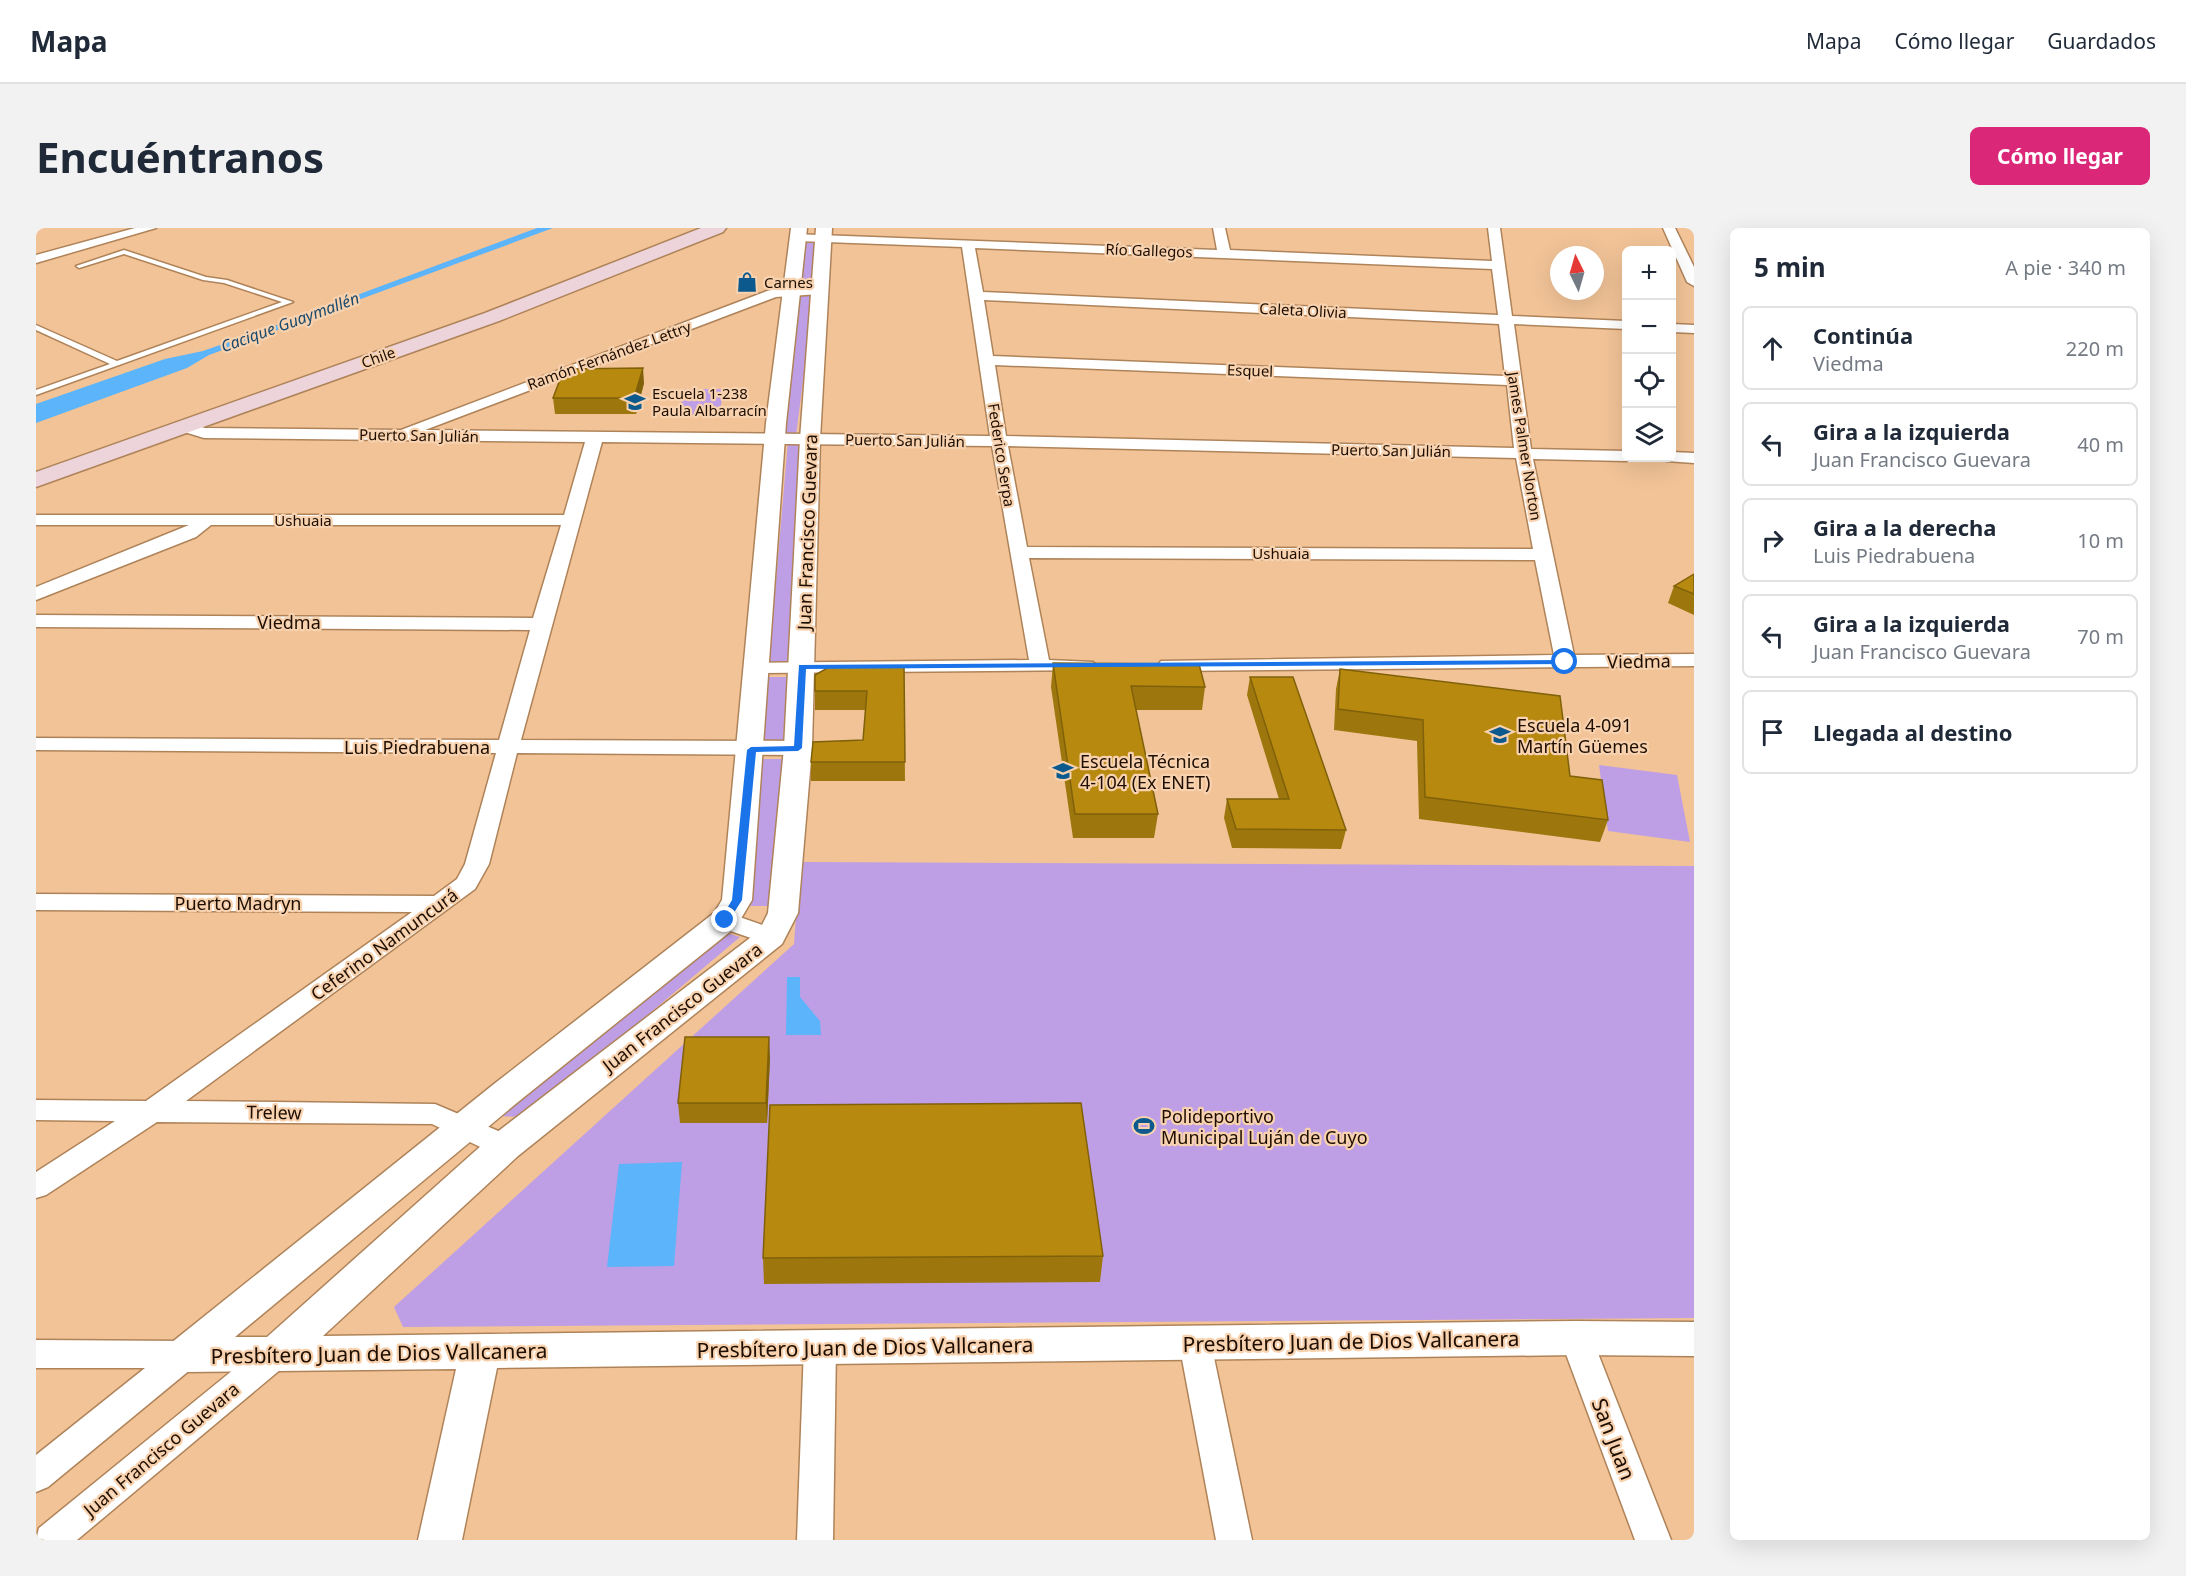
<!DOCTYPE html>
<html lang="es">
<meta charset="utf-8">
<style>
body{margin:0;font-family:"Noto Sans",sans-serif;background:#f2f2f3;color:#1f2937}
.controls{position:absolute;right:18px;top:18px;display:grid;overflow:hidden;border-radius:9px;box-shadow:0 6px 24px #0002}
.controls button{width:54px;height:54px;display:grid;place-items:center;padding:0;border:0;border-bottom:2px solid #e0e1e3;background:#fff;color:#1f2937;font:30px sans-serif}
.compass{position:absolute;left:1514px;top:18px;width:54px;height:54px;border-radius:50%;background:#fff;box-shadow:0 6px 24px #0002;rotate:355deg}
.stop{position:absolute;width:18px;height:18px;margin:-14px;border:4px solid #1a73e8;border-radius:50%;background:#fff}
.stop.end{background:#1a73e8;border-color:#fff;box-shadow:0 2px 6px #0008}
.list{margin:0;padding:0;list-style:none}
h2{display:flex;justify-content:space-between;align-items:center;height:78px;margin:0;padding:0 24px;font-size:26px}
h2 small{font-size:20px;font-weight:400;color:#747a83}
.list li{display:grid;grid-template-columns:39px 1fr auto;gap:18px;align-items:center;box-sizing:border-box;height:84px;margin:0 12px 12px;padding:0 12px;border:2px solid #e0e1e3;border-radius:9px}
.list b{display:block;font-size:22px;white-space:nowrap}
.list p{margin:0;font-size:20px;white-space:nowrap;color:#747a83}
.list em{font-size:20px;font-style:normal;color:#747a83}
.icon{flex:none;width:33px;height:33px;fill:none;stroke:currentColor;stroke-width:2;stroke-linecap:round;stroke-linejoin:round}
.map{position:relative;flex:none;width:1658px;height:1312px;overflow:hidden;border-radius:9px}
header{display:flex;align-items:center;gap:36px;box-sizing:border-box;height:84px;padding:0 30px;background:#fff;border-bottom:2px solid #e0e1e3}
header strong{font-size:28px}
nav{display:flex;gap:33px;margin-inline-start:auto;font-size:21px}
.intro{display:flex;align-items:center;justify-content:space-between;box-sizing:border-box;height:144px;padding:0 36px}
h1{margin:0;font-size:42px}
.button{padding:15px 27px;border-radius:9px;background:#db2777;color:#fff;font-size:21px;font-weight:700}
main{display:flex;gap:36px;padding:0 36px}
aside{flex:1;background:#fff;border-radius:9px;box-shadow:0 6px 24px #0002}
.map>svg:first-child{display:block}
.green{fill:#be9ee5}
.water{fill:#5cb4fa}
.lines{fill:none;stroke-linecap:round;stroke-linejoin:round}
.service-casing{stroke:#af8359;stroke-width:3}
.minor-casing{stroke:#af8359;stroke-width:3}
.tertiary-casing{stroke:#af8359;stroke-width:3}
.secondary-casing{stroke:#af8359;stroke-width:3}
.service{fill:#fff;fill-rule:evenodd}
.minor{fill:#fff;fill-rule:evenodd}
.tertiary{fill:#fff;fill-rule:evenodd}
.secondary{fill:#ecd4da;fill-rule:evenodd}
.wall{fill:#9d770d}
.shaded-wall{fill:#80610a}
.building{fill:#b78a0f;stroke:#80610a;stroke-width:1.5}
.route{fill:#1a73e8}
.labels{text-anchor:middle;dominant-baseline:central;stroke-width:4.5;stroke-linejoin:round;paint-order:stroke}
.far-street-label{font-size:15px;fill:#1e0e01;stroke:#f8d2af}
.far-poi-label{font-size:15px;fill:#1e0e01;stroke:#f8d2af;text-anchor:start}
.far-water-label{font-size:16px;font-style:italic;fill:#1b496c;stroke:#f8d2af}
.street-label{font-size:18px;fill:#1e0e01;stroke:#f8d2af}
.poi-label{font-size:18px;fill:#1e0e01;stroke:#f8d2af;text-anchor:start}
.near-street-label{font-size:21px;fill:#1e0e01;stroke:#f8d2af}
</style>
<header>
<strong>Mapa</strong>
<nav><a>Mapa</a><a>Cómo llegar</a><a>Guardados</a></nav>
</header>
<div class="intro"><h1>Encuéntranos</h1><a class="button">Cómo llegar</a></div>
<main>
<div class="map">
<svg width="1658" height="1312" viewBox="0 0 1658 1312">
<rect width="100%" height="100%" fill="#f2c397"/>
<!-- green -->
<path class="green" d="M762,15H782L780,61H757Z
M757,65H778L760,208L742,209Z
M648,161H688L683,187H643Z
M752,213H769L753,435H733Z
M732,449H752L747,513H726Z
M726,531H748L739,678H714Z
M1563,537L1641,547L1654,614L1572,603Z
M764,634L1658,638V1090L367,1099L358,1079L758,716Z
M684,703L704,709L491,889L458,888Z"/>
<!-- water -->
<path class="water" d="M501,0H517L173,127L151,140L0,195V176L129,131L167,123L235,99Z
M751,749H764V769L784,793L785,807H750Z
M646,934L638,1038L571,1039L583,936Z"/>
<g class="lines">
<!-- service casing -->
<g class="service-casing">
<path id="service" d="M88,22L170,49L191,52L257,74L0,167V162L74,136L0,102V97L81,133L246,74L188,55L167,52L88,26L43,40L40,38Z"/>
</g>
<!-- minor casing -->
<g class="minor-casing">
<path id="minor" d="M99,0H120L0,35V27Z
M1177,0H1189L1194,22L1456,33L1452,0H1464L1476,88L1590,93V101L1478,96L1495,221L1590,223V230H1597L1590,233L1497,231L1538,427L1658,426V438L1132,443L1125,441L1122,437L1125,433L1518,427L1499,332L993,330L1013,432L1057,434L1060,438L1057,442L720,445L713,443L710,439L713,435L993,432L956,218L566,214L485,512L762,513L770,515L773,520L770,525L762,527L481,525L453,636L439,661L150,873L399,876L479,910L483,918L479,926L469,929L459,926L396,896L121,894L10,967L0,970V944L79,893L0,892V872L110,873L376,684L0,682V666L398,668L421,651L429,636L460,525L0,522V510L463,512L494,402L0,399V387L497,390L525,297H175L160,309L0,372V359L153,297H0V287H528L549,214L168,210L142,202L140,199L148,194L169,200L365,202L731,63C746,59 779,51 791,62L784,66L740,69L389,202L954,208L926,19L762,13L756,9L757,6L1181,22ZM939,20L1456,41L1462,87L947,64ZM948,72L1463,96L1469,148L957,128ZM959,137L1471,157L1478,220L970,208ZM972,218L1480,230L1497,321L991,319Z
M1627,0H1639L1658,39V58L1651,54Z
M1636,96L1658,97V105L1636,104Z
M1636,224L1658,225V235L1630,233L1628,230H1636Z
M689,684L744,703L747,709L744,715L735,717L680,698L677,692L680,686Z
M1540,1097L1551,1100L1556,1110L1635,1312H1599L1524,1110L1529,1100Z
M1159,1101L1170,1105L1175,1115L1216,1312H1180L1143,1115L1148,1105Z
M784,1105L795,1109L800,1119L797,1312H761L768,1119L773,1109Z
M0,1112L149,1113L160,1117L165,1127L160,1137L12,1259L0,1264V1227L109,1140H0Z
M240,1112L251,1116L256,1126L251,1136L41,1312H0L3,1300L229,1116Z"/>
</g>
<!-- tertiary casing -->
<g class="tertiary-casing">
<path id="tertiary" d="M755,0H771L750,195L716,672L700,699L482,874L199,1109H231L456,908L723,703L732,685L748,520L764,211L780,0H796L784,211L776,520L762,685L746,716L482,928L287,1108L1540,1093L1658,1094V1128L1540,1127L461,1140L426,1312H382L420,1141L149,1144L135,1139L129,1127L135,1115L458,856L678,685L686,672L730,195Z"/>
</g>
<!-- secondary casing -->
<g class="secondary-casing">
<path id="secondary" d="M665,0H690L687,4L463,93L0,259V244L449,85Z"/>
</g>
<!-- service -->
<use href="#service" class="service"/>
<!-- minor -->
<use href="#minor" class="minor"/>
<!-- tertiary -->
<use href="#tertiary" class="tertiary"/>
<!-- secondary -->
<use href="#secondary" class="secondary"/>
</g>
<!-- wall -->
<path class="wall" d="M608,155L600,186H519L517,170Z
M1658,346V387L1632,375L1638,358Z
M1017,435L1169,459L1166,482H1100L1122,586L1118,610H1037L1015,459Z
M868,438L869,553H775V534L827,512L830,482H779V463Z
M1304,441L1534,548L1572,592L1564,614L1383,591L1381,513L1298,502L1300,461Z
M1214,449L1310,602L1305,621L1196,620L1188,590L1191,571H1243L1211,467Z
M734,829L731,895H644L642,875Z
M1067,1028L1064,1054L728,1056L727,1030Z"/>
<!-- shaded-wall -->
<path class="shaded-wall" d="M607,140L608,155L600,186L598,170Z
M733,809L734,829L731,895L730,875Z"/>
<!-- building -->
<path class="building" d="M607,140L598,170H517L528,141Z
M1658,346V366L1638,358Z
M1017,435L1163,436L1169,459L1095,458L1122,586H1039Z
M795,438H868L869,534H775L777,514L827,512L831,463H779V447Z
M1304,441L1524,468L1534,548L1566,552L1572,592L1389,569L1387,492L1302,481Z
M1214,449H1257L1310,602L1200,601L1191,571H1253Z
M649,809H733L730,875H642Z
M1045,875L1067,1028L727,1030L734,877Z"/>
<!-- route -->
<path class="route" d="M1529,432L1532,436L770,441L766,520L762,523L720,524L706,672L692,694L684,692L696,672L711,522L715,519L758,518L763,437Z"/>
<!-- icons -->
<defs>
<g id="shop-bare" transform="scale(1.62)"><path d="M-5-2.5h2.3a2.7 3.5 0 0 1 5.4 0H5L5.5 6h-11ZM-1.5-2.5h3a1.5 2.3 0 0 0-3 0Z" fill="#0c5a8d" stroke="#f8d2af" stroke-width="2.5" paint-order="stroke"/></g>
<g id="school-bare" transform="scale(1.62)"><path d="M0-5L7-2L0 1L-7-2ZM-4 1L0 2.5L4 1V4Q0 6-4 4Z" fill="#0c5a8d" stroke="#f8d2af" stroke-width="2.5" paint-order="stroke"/></g>
<g id="stadium-bare" transform="scale(1.62)"><path d="M0-5a6.5 5 0 1 0 0 10a6.5 5 0 1 0 0-10ZM-3.5-1.8h7v3.6h-7Z" fill="#0c5a8d" stroke="#f8d2af" stroke-width="2.5" paint-order="stroke"/></g>
</defs>
<g fill-rule="evenodd">
<use href="#shop-bare" x="711" y="54"/>
<use href="#school-bare" x="599" y="174"/>
<use href="#school-bare" x="1464" y="507"/>
<use href="#school-bare" x="1027" y="543"/>
<use href="#stadium-bare" x="1108" y="898"/>
</g>
<g class="labels">
<!-- far-street labels -->
<g class="far-street-label">
<text transform="translate(1113 22) rotate(2)">Río Gallegos</text>
<text transform="translate(1267 82) rotate(3)">Caleta Olivia</text>
<text transform="translate(573 127) rotate(-20)">Ramón Fernández Lettry</text>
<text transform="translate(342 129) rotate(-20)">Chile</text>
<text transform="translate(1214 142) rotate(2)">Esquel</text>
<text transform="translate(383 207) rotate(1)">Puerto San Julián</text>
<text transform="translate(869 212) rotate(1)">Puerto San Julián</text>
<text transform="translate(1489 218) rotate(81)">James Palmer Norton</text>
<text transform="translate(1355 222) rotate(1)">Puerto San Julián</text>
<text transform="translate(966 227) rotate(81)">Federico Serpa</text>
<text x="267" y="292">Ushuaia</text>
<text x="1245" y="325">Ushuaia</text>
</g>
<!-- far-poi labels -->
<g class="far-poi-label">
<text x="728" y="54">Carnes</text>
<text x="616" y="165">Escuela 1-238<tspan x="616" dy="17">Paula Albarracín</tspan></text>
</g>
<!-- far-water labels -->
<g class="far-water-label">
<text transform="translate(254 94) rotate(-20)">Cacique Guaymallén</text>
</g>
<!-- street labels -->
<g class="street-label">
<text transform="translate(771 304) rotate(-88)">Juan Francisco Guevara</text>
<text x="253" y="394">Viedma</text>
<text transform="translate(1603 433) rotate(-1)">Viedma</text>
<text x="381" y="519">Luis Piedrabuena</text>
<text x="202" y="675">Puerto Madryn</text>
<text transform="translate(348 716) rotate(-36)">Ceferino Namuncurá</text>
<text transform="translate(646 779) rotate(-38)">Juan Francisco Guevara</text>
<text transform="translate(238 884) rotate(1)">Trelew</text>
<text transform="translate(125 1221) rotate(-40)">Juan Francisco Guevara</text>
</g>
<!-- poi labels -->
<g class="poi-label">
<text x="1481" y="497">Escuela 4-091<tspan x="1481" dy="21">Martín Güemes</tspan></text>
<text x="1044" y="533">Escuela Técnica<tspan x="1044" dy="21">4-104 (Ex ENET)</tspan></text>
<text x="1125" y="888">Polideportivo<tspan x="1125" dy="21">Municipal Luján de Cuyo</tspan></text>
</g>
<!-- near-street labels -->
<g class="near-street-label">
<text transform="translate(1315 1113) rotate(-1)">Presbítero Juan de Dios Vallcanera</text>
<text transform="translate(829 1119) rotate(-1)">Presbítero Juan de Dios Vallcanera</text>
<text transform="translate(343 1125) rotate(-1)">Presbítero Juan de Dios Vallcanera</text>
<text transform="translate(1578 1211) rotate(69)">San Juan</text>
</g>
</g>
</svg>
<div class="controls">
<button>+</button>
<button>−</button>
<button><svg class="icon" aria-label="locate" viewBox="0 0 24 24"><circle cx="12" cy="12" r="6"/><path d="M12 2v4M12 18v4M2 12h4M18 12h4"/></svg></button>
<button><svg class="icon" aria-label="layers" viewBox="0 0 24 24"><path d="M12 4l9 5-9 5-9-5zM3 14l9 5 9-5"/></svg></button>
</div>
<svg class="compass" viewBox="-18 -18 36 36"><path d="M0-13l5 13h-10z" fill="#e53935"/><path d="M0 13l5-13h-10z" fill="#747a83"/></svg>
<div class="stop" style="left:1529px;top:434px"></div>
<div class="stop end" style="left:689px;top:692px"></div>
</div>
<aside>
<h2>5 min<small>A pie · 340 m</small></h2>
<ul class="list">
<li><svg class="icon" aria-label="ahead" viewBox="0 0 24 24"><path d="M12 20V5M6 11l6-6 6 6"/></svg><div><b>Continúa</b><p>Viedma</p></div><em>220 m</em></li>
<li><svg class="icon" aria-label="left" viewBox="0 0 24 24"><path d="M17 20v-9H6M10 6l-5 5 5 5"/></svg><div><b>Gira a la izquierda</b><p>Juan Francisco Guevara</p></div><em>40 m</em></li>
<li><svg class="icon" aria-label="right" viewBox="0 0 24 24"><path d="M7 20v-9h11M14 6l5 5-5 5"/></svg><div><b>Gira a la derecha</b><p>Luis Piedrabuena</p></div><em>10 m</em></li>
<li><svg class="icon" aria-label="left" viewBox="0 0 24 24"><path d="M17 20v-9H6M10 6l-5 5 5 5"/></svg><div><b>Gira a la izquierda</b><p>Juan Francisco Guevara</p></div><em>70 m</em></li>
<li><svg class="icon" aria-label="arrive" viewBox="0 0 24 24"><path d="M6 21V4h12l-3 4 3 4H6"/></svg><div><b>Llegada al destino</b></div></li>
</ul>
</aside>
</main>
